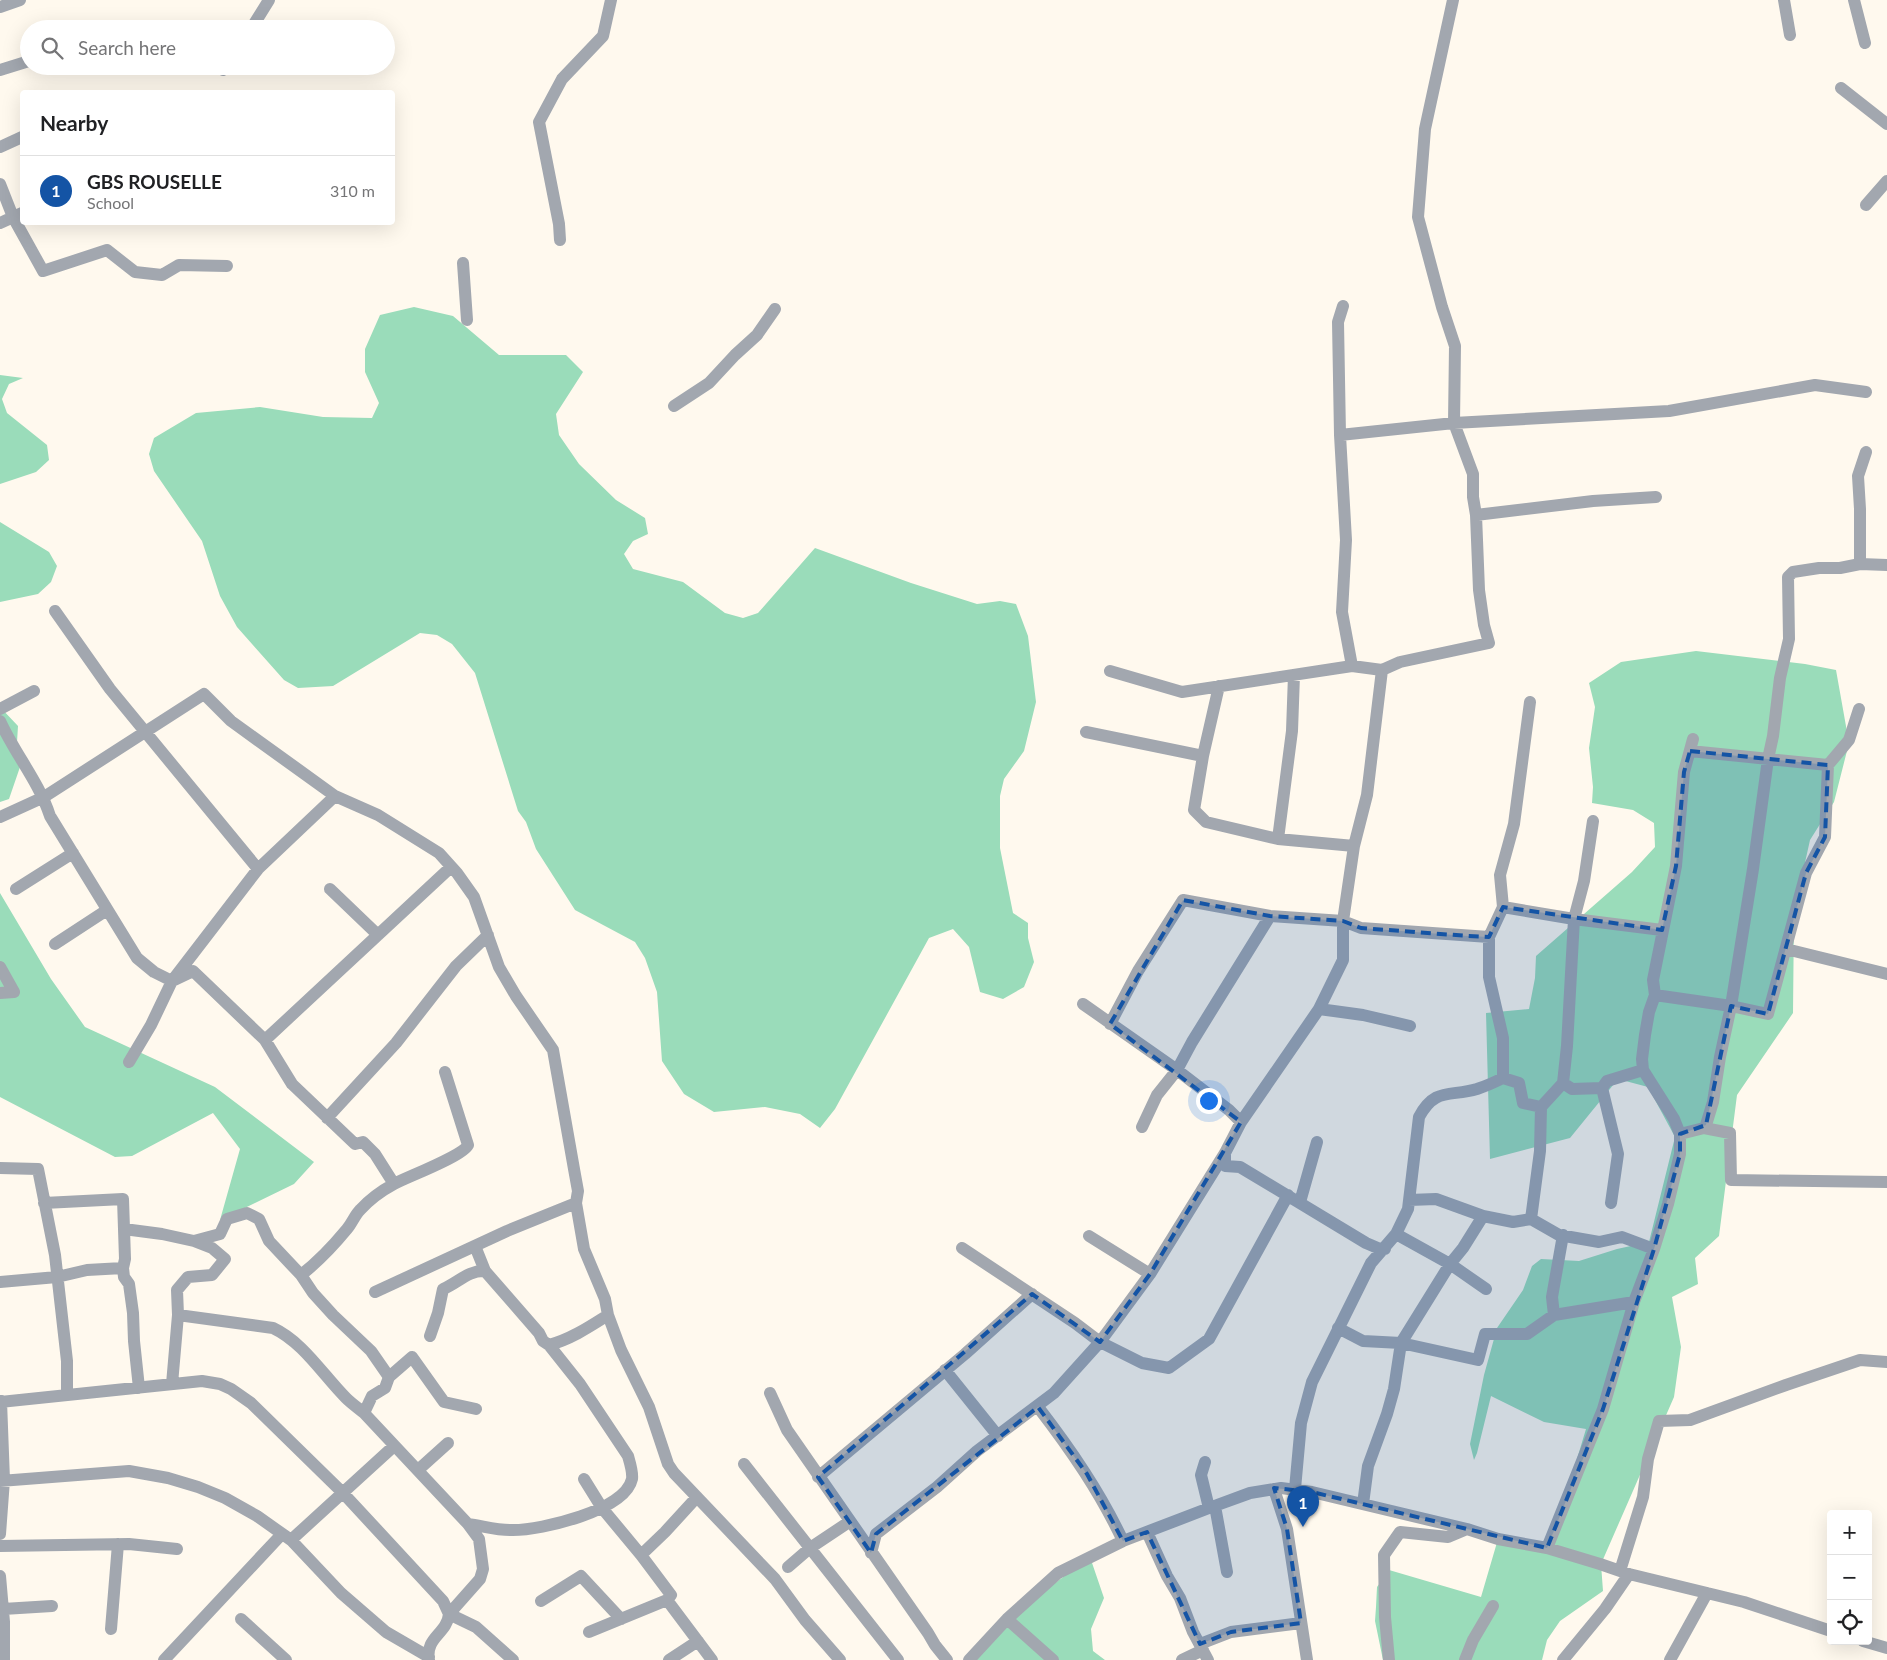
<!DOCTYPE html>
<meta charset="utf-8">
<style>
body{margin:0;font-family:Lato,sans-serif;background:#f6f6f6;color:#202124}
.controls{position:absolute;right:15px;bottom:15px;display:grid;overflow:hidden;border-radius:5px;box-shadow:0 5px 20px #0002}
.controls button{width:45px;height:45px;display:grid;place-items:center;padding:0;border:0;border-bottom:1px solid #e0e0e0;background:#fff;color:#202124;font:25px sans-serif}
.you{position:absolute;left:1208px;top:1100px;width:18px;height:18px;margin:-12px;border:4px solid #fff;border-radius:50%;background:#1a73e8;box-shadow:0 0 0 8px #1a73e833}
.badge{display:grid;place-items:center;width:32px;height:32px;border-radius:50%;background:#1454a5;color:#fff;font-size:16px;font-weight:700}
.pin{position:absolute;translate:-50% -41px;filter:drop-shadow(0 1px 2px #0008)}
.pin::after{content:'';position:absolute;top:26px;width:18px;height:15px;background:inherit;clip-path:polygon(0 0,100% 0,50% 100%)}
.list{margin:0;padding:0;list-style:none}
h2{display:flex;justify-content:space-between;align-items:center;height:65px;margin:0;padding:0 20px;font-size:21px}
h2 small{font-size:16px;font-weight:400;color:#757577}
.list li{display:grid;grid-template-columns:32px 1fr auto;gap:15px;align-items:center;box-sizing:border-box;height:70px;padding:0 20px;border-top:1px solid #e0e0e0}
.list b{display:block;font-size:19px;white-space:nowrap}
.list p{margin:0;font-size:16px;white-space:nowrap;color:#757577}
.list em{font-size:16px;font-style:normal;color:#757577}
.icon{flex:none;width:28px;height:28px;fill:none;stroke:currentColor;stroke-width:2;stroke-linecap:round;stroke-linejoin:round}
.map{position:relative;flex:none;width:1887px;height:1660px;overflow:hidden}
.search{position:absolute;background:#fff;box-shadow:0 5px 20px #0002;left:20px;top:20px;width:375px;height:55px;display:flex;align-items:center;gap:12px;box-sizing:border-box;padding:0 18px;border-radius:28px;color:#757577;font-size:19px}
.panel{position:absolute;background:#fff;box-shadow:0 5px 20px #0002;left:20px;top:90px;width:375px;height:135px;border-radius:5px}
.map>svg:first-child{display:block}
.green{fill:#9adcba}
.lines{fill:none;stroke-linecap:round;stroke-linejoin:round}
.minor{stroke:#a2a7af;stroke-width:12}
.marked{fill:#1454a5;fill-opacity:0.2;stroke:#1454a5;stroke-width:4;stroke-dasharray:10 6;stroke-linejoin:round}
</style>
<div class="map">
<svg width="1887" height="1660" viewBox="0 0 1887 1660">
<rect width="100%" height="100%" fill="#fff9ee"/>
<!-- green -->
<path class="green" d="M414,307L453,316L499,355H566L583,372L556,414L559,435L579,464L616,500L645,518L648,534L633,541L624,554L633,569L683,582L725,613L743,618L758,613L815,548L911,583L977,604L1000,601L1016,604L1028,636L1036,702L1024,751L1004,779L1000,796V848L1013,913L1028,923V938L1034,962L1024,987L1003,999L980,992L969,947L953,929L929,938L835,1109L820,1128L800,1114L765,1107L714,1112L684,1094L662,1061L657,992L645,958L635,942L575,910L536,849L526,822L518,811L475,673L452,644L437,635L420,633L333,686L298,688L284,680L237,627L220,596L202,541L154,471L149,454L154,438L196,413L260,407L323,417L372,418L379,403L365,372V349L380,315Z
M0,375L23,378L9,384L2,399L7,413L47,445L49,460L36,472L0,484Z
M0,522L49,552L57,566L51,582L38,594L0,602Z
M1696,651L1805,664L1836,670L1849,743L1834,802L1810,840L1794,912L1793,1013L1737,1095L1719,1236L1695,1258L1698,1284L1672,1297L1681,1347L1674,1397L1601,1564L1603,1591L1560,1621L1547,1640L1542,1660H1383L1375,1621L1376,1607L1377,1587L1389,1570L1481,1597L1498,1539L1547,1548L1558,1522L1586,1429L1544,1422L1491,1396L1477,1453L1474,1460L1470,1444L1484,1375L1497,1328L1523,1290L1532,1266L1541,1259L1579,1261L1617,1249L1649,1242L1675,1137L1648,1087L1618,1079L1570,1138L1490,1159L1486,1013L1529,1009L1535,978L1536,956L1632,872L1655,847L1654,823L1633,810L1592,803L1593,787L1589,748L1595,707L1589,683L1621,662Z
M0,707L18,726L17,742L20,767L9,799L0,802Z
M0,893L51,979L85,1027L215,1087L314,1162L294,1184L220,1220L240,1149L213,1113L132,1156L115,1157L0,1097Z
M1090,1557L1104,1598L1091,1629L1093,1651L1105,1660H969L1007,1619Z"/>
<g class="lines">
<!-- minor -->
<path class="minor" d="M1784,0L1790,35
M1854,0L1865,43
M0,7L20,0
M251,29L269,0
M0,70L29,61
M223,70L225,66
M1841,88L1887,124
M0,147L22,137
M0,184L13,217L43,271L107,250L135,272L162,275L179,265L227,266
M1866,205L1887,181
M0,223L22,213
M560,240L559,224L539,122L562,79L603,36L611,0
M463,263L467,320
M1343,306L1338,322L1340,435L1346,540L1342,612L1352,666
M674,406L709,383L735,355L757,335L775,309
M1340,435L1454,423L1669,411L1815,385L1866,392
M1476,515L1593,501L1656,497
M1860,564V509L1858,476L1866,452
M55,611L110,689L258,869
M1110,671L1182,692L1352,666L1382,670
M1219,686L1203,756L1194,810L1206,822L1278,839L1354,846
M0,709L34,691
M0,721C15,754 39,782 50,816L137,958L154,972L172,981L193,971L265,1040L292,1084L355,1144L363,1142L375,1154L394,1184
M1086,732L1203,756
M1828,765L1849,740L1859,709
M0,817L44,797L204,694L231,721L335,796L378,815L439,853L457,873L474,897L499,967L516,996L553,1050L574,1169L578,1191L576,1203L584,1249L605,1299L608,1315L621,1350L649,1407L668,1464L674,1473L775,1579L805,1620L840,1660
M1278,839L1292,731L1294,675
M16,889L73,853
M330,889L378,935
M1503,907L1500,875L1514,824L1530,702
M55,944L107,910
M1786,949L1887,974
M0,967L14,992L0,993
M1655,995L1731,1006L1768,1014L1806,873L1825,837L1828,765L1690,751
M1083,1004L1177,1070L1192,1042L1270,916
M1319,1009L1363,1015L1410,1026
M1110,1024L1138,971L1183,900L1270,916L1343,921L1361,928L1489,937
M265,1040L451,867
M129,1062L151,1025L172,981L258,869L335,796
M1503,1078V1038L1489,977V937L1503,907L1574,919L1662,930
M1563,1083L1572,1089L1602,1088L1607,1081L1643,1070
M1602,1088L1618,1154L1611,1203
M327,1118L396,1043L456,966L488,935
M1142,1127L1157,1095L1177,1070L1229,1110L1241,1122
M1704,1128L1730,1133L1731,1180L1887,1182
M1680,1134L1704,1128L1706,1125L1713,1102L1720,1057L1731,1006L1753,869L1768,759L1773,736L1780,678L1789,639L1788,577L1793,572L1819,568H1840L1860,564L1887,565
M1225,1153V1166L1240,1167L1366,1243L1380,1249H1385
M0,1168L38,1169L55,1255L67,1361V1394
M1409,1200L1436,1199L1483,1216L1513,1222L1531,1219L1559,1235L1599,1242L1622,1237L1654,1249
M1300,1202L1317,1142
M44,1203L123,1199L125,1259L123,1268L124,1277L129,1284L133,1313L134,1341L139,1388
M1531,1219L1540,1151L1541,1107
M124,1229L162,1234L194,1241
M1396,1234L1450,1264L1486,1289
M1089,1236L1150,1274
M475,1246L485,1271
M962,1248L1075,1323L1100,1342L1142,1363L1169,1368L1209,1339L1288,1195
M301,1275C319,1261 333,1246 347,1229C352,1223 355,1215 360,1210C370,1199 381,1191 394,1184C407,1177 463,1156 468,1145L445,1072
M0,1282L57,1277L87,1270L123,1268
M375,1292L507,1231L576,1203
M178,1315L273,1328C303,1342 323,1375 346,1398C351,1403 358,1408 364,1413L468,1524L479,1539L483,1569L480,1579L449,1614C447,1634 425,1637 429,1660
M1554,1315L1552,1297L1563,1235
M1338,1328L1363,1341L1401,1343L1478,1360L1485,1334H1527L1554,1315L1634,1302
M430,1336L438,1313L443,1289C458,1283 468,1270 485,1271L539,1333L543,1341L549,1345L580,1384L628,1456C630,1463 633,1472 632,1479C625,1511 541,1530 513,1530C499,1531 483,1526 468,1524
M549,1345C571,1339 589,1327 608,1315
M945,1370L998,1436
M389,1377L412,1357L444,1402L476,1409
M172,1384L178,1315L177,1290L188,1277L212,1275L225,1259L212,1248L194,1241L220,1234L227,1219L247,1213L259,1219L269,1241L301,1275L313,1293L333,1315L371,1351L389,1377L385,1388L372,1396L364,1413
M770,1393L787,1430L928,1633L935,1645L947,1660
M0,1402L202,1381L220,1384L231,1389L251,1403L343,1493L443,1601L449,1614L476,1627L513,1660
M1038,1407C1071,1450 1100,1492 1123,1541
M1205,1462L1201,1475L1209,1508
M744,1464L898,1660
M418,1470L448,1443
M818,1477L965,1354L1032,1294
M584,1479L602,1508L641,1555L671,1595L667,1600L589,1632
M0,1481L129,1471L168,1478L198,1487L225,1498L257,1516L291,1540L341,1593L386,1632L429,1657
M1274,1489L1287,1529L1307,1660
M1295,1489L1301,1423L1312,1382L1371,1263L1396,1234L1408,1209L1419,1117C1435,1087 1450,1097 1477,1089C1486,1086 1495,1082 1503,1078L1519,1083L1523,1103L1541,1107L1563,1083L1567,1046L1574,919L1584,881L1593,821
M1363,1504L1368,1466L1387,1414L1394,1389L1401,1343L1450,1264L1463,1248L1483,1216
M1215,1506L1227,1572
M1147,1532L1167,1576L1180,1598L1193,1632L1208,1660
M0,1534L4,1480L1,1401
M291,1540L394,1446
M0,1546L129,1544L177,1549
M1547,1548L1603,1409L1634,1302L1654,1249L1668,1204L1680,1154V1134L1674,1119L1643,1070L1642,1059L1645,1035L1649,1012L1655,995L1653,980L1676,866L1684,772L1693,739
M871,1553L876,1534L937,1487L977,1451L1054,1393L1100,1342L1150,1274L1225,1153L1241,1122L1319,1009L1343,960V921L1354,846L1367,795L1382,670L1400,662L1489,643L1484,625L1479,590L1476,515L1473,497V474L1454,423L1455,346L1442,307L1418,217L1425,129L1453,0
M641,1555L665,1532L697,1497
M788,1567L810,1548L849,1522
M1620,1571L1643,1497L1648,1459L1659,1421L1690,1420L1786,1385L1860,1360L1887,1362
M0,1576L4,1622V1660
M667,1600L712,1660
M541,1601L581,1576L621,1619
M3,1609L52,1606
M241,1619L286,1660
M1007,1619L1053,1660
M111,1629L118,1544
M1863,1641L1887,1648
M1200,1644L1231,1632L1301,1623
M164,1660L282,1534
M669,1660L698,1641
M969,1660L1007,1619L1058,1573L1123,1541L1209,1508L1250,1493L1281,1488L1312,1492L1467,1529L1498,1539L1547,1548L1600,1564L1629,1574L1744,1602L1831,1631
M1182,1660L1203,1650
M1389,1660L1385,1617L1384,1555L1400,1532L1448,1537L1467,1529
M1465,1660L1473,1640L1493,1606
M1563,1660L1605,1609L1629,1574
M1670,1660L1707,1593"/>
</g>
<!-- marked area -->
<path class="marked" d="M1690,751L1828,765L1825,837L1806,873L1768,1014L1731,1006L1706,1125L1680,1134V1154L1654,1249L1603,1409L1547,1548L1312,1492L1274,1488L1287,1529L1301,1623L1231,1632L1200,1644L1147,1532L1123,1541L1087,1474L1038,1407L876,1534L871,1553L818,1477L1032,1294L1100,1342L1150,1274L1241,1122L1110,1024L1183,900L1270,916L1343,921L1361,928L1468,936L1489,937L1503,907L1662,930L1676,866L1684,772Z"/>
</svg>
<div class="controls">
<button>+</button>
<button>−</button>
<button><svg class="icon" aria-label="locate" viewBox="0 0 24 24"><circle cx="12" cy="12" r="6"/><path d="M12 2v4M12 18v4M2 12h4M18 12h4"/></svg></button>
</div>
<div class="you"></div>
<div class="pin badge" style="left:1303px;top:1527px">1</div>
<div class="search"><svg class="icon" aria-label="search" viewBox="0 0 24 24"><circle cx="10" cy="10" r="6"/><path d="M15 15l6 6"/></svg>Search here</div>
<section class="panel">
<h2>Nearby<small></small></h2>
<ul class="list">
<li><span class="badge">1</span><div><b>GBS ROUSELLE</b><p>School</p></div><em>310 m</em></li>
</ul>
</section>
</div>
